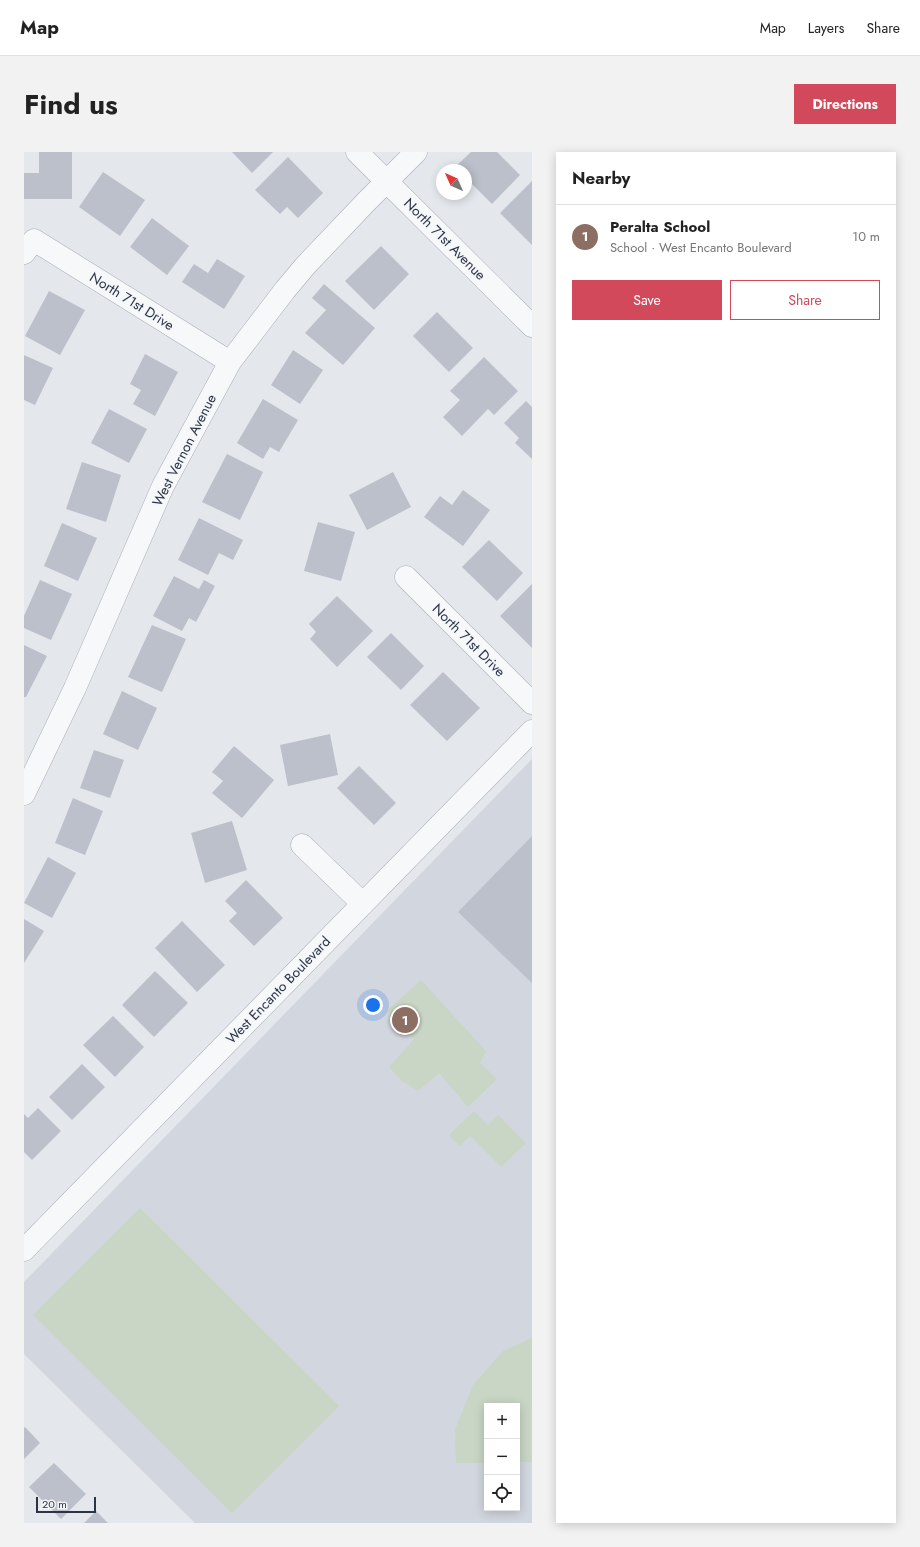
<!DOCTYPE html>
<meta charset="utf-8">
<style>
body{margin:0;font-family:Jost,sans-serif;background:#f2f2f2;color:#222}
.controls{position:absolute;right:12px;bottom:12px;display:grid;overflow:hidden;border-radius:0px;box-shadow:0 2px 10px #0003}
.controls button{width:36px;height:36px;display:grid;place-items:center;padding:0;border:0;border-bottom:1px solid #e0e0e0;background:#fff;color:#222;font:20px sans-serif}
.compass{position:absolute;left:412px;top:12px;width:36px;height:36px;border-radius:50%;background:#fff;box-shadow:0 2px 10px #0003;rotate:315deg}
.scale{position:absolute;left:12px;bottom:10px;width:60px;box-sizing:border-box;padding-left:4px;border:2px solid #2b3445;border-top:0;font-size:11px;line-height:14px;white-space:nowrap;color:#2b3445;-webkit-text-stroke:3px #f4f6f9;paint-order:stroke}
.you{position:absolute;left:349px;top:853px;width:14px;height:14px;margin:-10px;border:3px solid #fff;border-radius:50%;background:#1a73e8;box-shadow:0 0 0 6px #1a73e833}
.badge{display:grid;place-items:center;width:26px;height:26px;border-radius:50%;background:#d1495b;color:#fff;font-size:13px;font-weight:700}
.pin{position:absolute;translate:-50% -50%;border:2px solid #fff;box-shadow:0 1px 4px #0006}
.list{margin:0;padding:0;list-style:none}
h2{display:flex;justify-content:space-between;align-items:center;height:52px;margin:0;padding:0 16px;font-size:17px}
h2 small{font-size:13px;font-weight:400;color:#767676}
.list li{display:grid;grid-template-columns:26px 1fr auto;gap:12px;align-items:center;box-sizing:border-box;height:64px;padding:0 16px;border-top:1px solid #e0e0e0}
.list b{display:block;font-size:15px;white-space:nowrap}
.list p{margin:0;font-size:13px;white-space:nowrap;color:#767676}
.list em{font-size:13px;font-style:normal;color:#767676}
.actions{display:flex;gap:8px;padding:12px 16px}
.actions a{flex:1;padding:9px 0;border:1px solid #d1495b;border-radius:0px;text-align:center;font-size:14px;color:#d1495b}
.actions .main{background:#d1495b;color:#fff}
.icon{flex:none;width:22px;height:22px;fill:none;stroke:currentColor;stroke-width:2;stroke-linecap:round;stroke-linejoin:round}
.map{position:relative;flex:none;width:508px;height:1371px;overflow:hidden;border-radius:0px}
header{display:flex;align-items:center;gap:24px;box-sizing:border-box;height:56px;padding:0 20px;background:#fff;border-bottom:1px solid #e0e0e0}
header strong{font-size:19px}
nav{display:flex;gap:22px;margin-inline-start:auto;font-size:14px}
.intro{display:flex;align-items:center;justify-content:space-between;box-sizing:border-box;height:96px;padding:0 24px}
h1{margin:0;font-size:28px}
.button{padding:10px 18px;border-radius:0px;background:#d1495b;color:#fff;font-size:14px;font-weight:700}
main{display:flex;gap:24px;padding:0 24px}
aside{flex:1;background:#fff;border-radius:0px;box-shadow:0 2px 10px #0003}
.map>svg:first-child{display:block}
.built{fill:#d2d6de;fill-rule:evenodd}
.green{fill:#c9d6c5}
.building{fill:#bbc0ca}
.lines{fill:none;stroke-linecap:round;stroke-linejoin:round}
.minor-casing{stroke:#a9aeb7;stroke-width:23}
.minor{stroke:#f7f8fa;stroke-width:22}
.labels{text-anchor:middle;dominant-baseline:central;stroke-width:3;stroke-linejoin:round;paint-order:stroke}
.street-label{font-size:14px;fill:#2b3445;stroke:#f4f6f9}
</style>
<header>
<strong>Map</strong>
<nav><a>Map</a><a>Layers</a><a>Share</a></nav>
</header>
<div class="intro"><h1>Find us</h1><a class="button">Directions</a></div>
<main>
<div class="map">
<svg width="508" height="1371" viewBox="0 0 508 1371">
<rect width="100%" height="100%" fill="#e4e7ec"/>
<!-- built -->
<path class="built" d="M508,607V1371H171L0,1202V1130ZM463,1254H493V1356H463Z"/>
<!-- green -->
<path class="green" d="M397,828L462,899L456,911L473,927L444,955L415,921L394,939L378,929L365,915L390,887L363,859Z
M450,959L464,973L474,963L502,991L477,1015L446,984L436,994L425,983Z
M116,1056L315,1254L208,1361L9,1163Z
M508,1186V1310H493V1254H463V1311H432L431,1278L449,1233L479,1199Z"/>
<!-- building -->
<path class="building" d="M15,0H48V47H0V21H15Z
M208,0H249L228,21Z
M447,0H473L496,23L468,52L442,26V18H434L431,15Z
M264,5L299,41L274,66L263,55L256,62L231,38Z
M79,20L121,48L96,84L55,55Z
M508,29V93L476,61Z
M128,66L165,94L143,123L106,95Z
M357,94L385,122L350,158L321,129Z
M193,107L221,124L200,157L158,130L170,112L184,121Z
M300,132L351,176L319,213L281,181L302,158L288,146Z
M25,139L61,158L36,203L1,184Z
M413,160L449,196L425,220L389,184Z
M269,198L299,218L276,252L247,233Z
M121,202L154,220L131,264L109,252L117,238L106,232Z
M0,203L29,216L11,253L0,248Z
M460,205L494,239L470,263L464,257L438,284L419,265L436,248L426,239Z
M239,247L274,268L255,300L246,295L239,307L213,291Z
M502,249L508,255V307L491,291L495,286L480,271Z
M85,257L123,277L105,311L67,291Z
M203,302L239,320L216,368L178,350Z
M58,310L97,323L82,370L42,357Z
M369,320L387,355L343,378L325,343Z
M439,338L466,358L439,394L400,365L416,344L428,353Z
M175,366L219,388L209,408L195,401L184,423L154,408Z
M294,370L331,380L317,429L280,419Z
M38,371L73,386L54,429L20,414Z
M465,388L499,421L473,449L438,415Z
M150,424L175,437L180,428L191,434L172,470L165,466L158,479L129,464Z
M16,428L48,442L27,488L0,476V464Z
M508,432V496L476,464Z
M313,444L349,479L313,515L286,487L292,480L285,472Z
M128,473L162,487L138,540L104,525Z
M367,481L400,514L377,538L343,505Z
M0,493L23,504L2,545H0Z
M419,520L456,556L423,589L386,553Z
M98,539L133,556L114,598L79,582Z
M306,582L314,623L264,634L256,593Z
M210,594L250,628L218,666L188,641L199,629L188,620Z
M70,598L100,608L86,646L56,636Z
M335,614L372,651L350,673L313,636Z
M49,646L79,659L61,703L31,691Z
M208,669L223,718L181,731L167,681Z
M508,684V831L434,760Z
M24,705L52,721L28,766L0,751Z
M222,728L259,766L230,794L205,769L213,761L201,749Z
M0,767L20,779L0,811Z
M158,769L201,813L173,840L131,796Z
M131,819L164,851L130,885L98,853Z
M89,864L120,895L91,925L59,893Z
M58,912L81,935L48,968L25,945Z
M14,956L37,979L8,1008L0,1000V962L4,966Z
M1,1275L16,1291L0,1307V1276Z
M30,1311L62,1342L37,1367L5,1335Z
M72,1359L84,1371H60Z"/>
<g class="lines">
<!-- minor casing -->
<g class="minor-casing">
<path id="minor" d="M333,0L508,174
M0,101L10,88L206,210
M382,425L508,551
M0,642L51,536L139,334L206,210L261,138L282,113L342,50L392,0
M278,693L339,752
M0,1098L508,579"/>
</g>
<!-- minor -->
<use href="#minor" class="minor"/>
</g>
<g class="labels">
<!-- street labels -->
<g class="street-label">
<text transform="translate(421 87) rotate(45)">North 71st Avenue</text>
<text transform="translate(108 149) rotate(32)">North 71st Drive</text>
<text transform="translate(160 298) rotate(-63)">West Vernon Avenue</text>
<text transform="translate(445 488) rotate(45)">North 71st Drive</text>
<text transform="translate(254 838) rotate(-46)">West Encanto Boulevard</text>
</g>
</g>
</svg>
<div class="controls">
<button>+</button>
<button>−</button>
<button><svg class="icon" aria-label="locate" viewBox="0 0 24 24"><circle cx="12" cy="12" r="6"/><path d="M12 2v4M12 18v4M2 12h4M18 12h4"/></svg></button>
</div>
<svg class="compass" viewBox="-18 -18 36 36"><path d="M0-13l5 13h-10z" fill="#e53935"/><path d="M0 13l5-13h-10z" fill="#767676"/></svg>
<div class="scale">20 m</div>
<div class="you"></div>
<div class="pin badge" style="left:381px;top:868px;background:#8d6e63">1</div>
</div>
<aside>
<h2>Nearby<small></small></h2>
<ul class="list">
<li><span class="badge" style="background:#8d6e63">1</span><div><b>Peralta School</b><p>School · West Encanto Boulevard</p></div><em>10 m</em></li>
</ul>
<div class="actions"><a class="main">Save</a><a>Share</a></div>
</aside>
</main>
